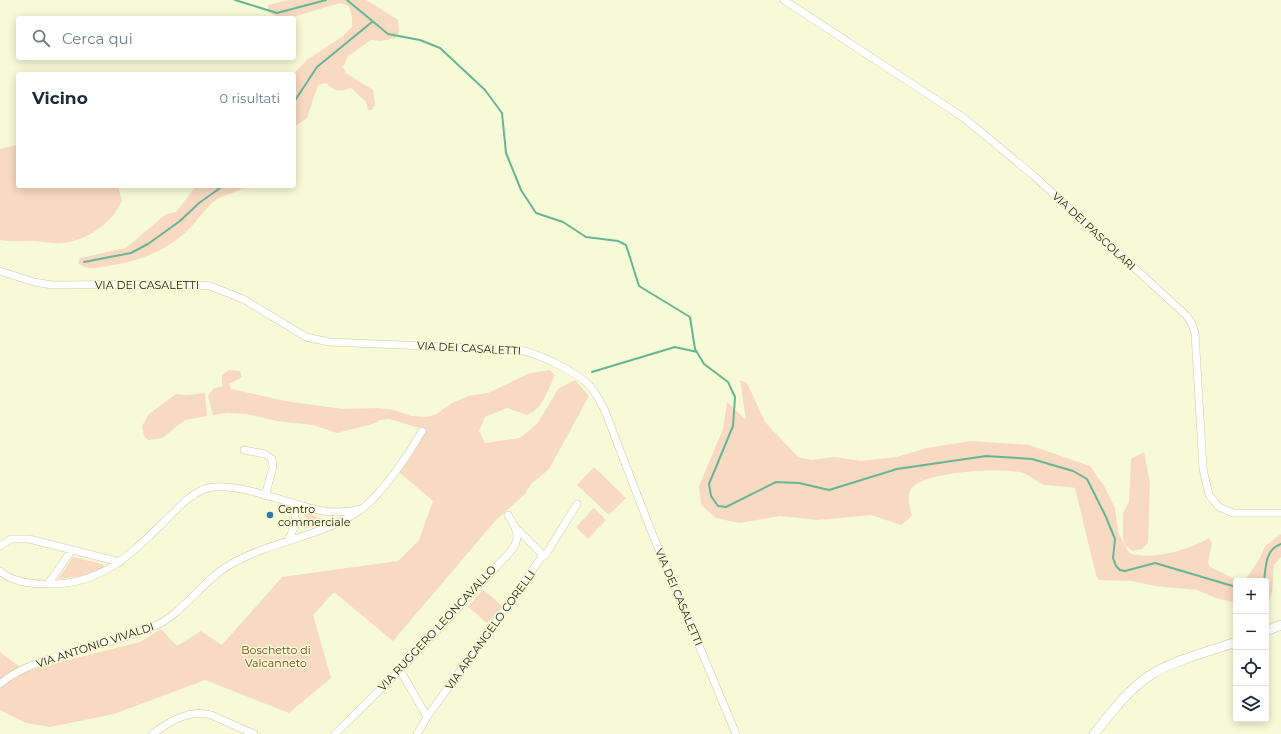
<!DOCTYPE html>
<html lang="it">
<meta charset="utf-8">
<style>
body{margin:0;font-family:Montserrat,sans-serif;background:#f6f6f7;color:#1f2937}
.controls{position:absolute;right:12px;bottom:12px;display:grid;overflow:hidden;border-radius:4px;box-shadow:0 2px 10px #0003}
.controls button{width:36px;height:36px;display:grid;place-items:center;padding:0;border:0;border-bottom:1px solid #e0e1e3;background:#fff;color:#1f2937;font:20px sans-serif}
.list{margin:0;padding:0;list-style:none}
h2{display:flex;justify-content:space-between;align-items:center;height:52px;margin:0;padding:0 16px;font-size:17px}
h2 small{font-size:13px;font-weight:400;color:#747a83}
.icon{flex:none;width:22px;height:22px;fill:none;stroke:currentColor;stroke-width:2;stroke-linecap:round;stroke-linejoin:round}
.map{position:relative;flex:none;width:1281px;height:734px;overflow:hidden}
.search{position:absolute;background:#fff;box-shadow:0 2px 10px #0003;left:16px;top:16px;width:280px;height:44px;display:flex;align-items:center;gap:10px;box-sizing:border-box;padding:0 14px;border-radius:4px;color:#747a83;font-size:15px}
.panel{position:absolute;background:#fff;box-shadow:0 2px 10px #0003;left:16px;top:72px;width:280px;height:116px;border-radius:4px}
.map>svg:first-child{display:block}
.green{fill:#f8d9c1}
.lines{fill:none;stroke-linecap:round;stroke-linejoin:round}
.stream{stroke:#66b694;stroke-width:2}
.minor-casing{stroke:#c8cca8;stroke-width:8}
.secondary-casing{stroke:#c8cca8;stroke-width:10}
.minor{stroke:#fff;stroke-width:7}
.secondary{stroke:#fff;stroke-width:9}
.poi-dot{fill:#3077ab;stroke:#f7fad6;stroke-width:1.5}
.labels{text-anchor:middle;dominant-baseline:central;stroke-width:3;stroke-linejoin:round;paint-order:stroke}
.street-label{font-size:11px;fill:#222316;stroke:#f7fad6}
.poi-label{font-size:11px;fill:#222316;stroke:#f7fad6;text-anchor:start}
.park-label{font-size:11px;fill:#7c450d;stroke:#f7fad6}
</style>
<div class="map">
<svg width="1281" height="734" viewBox="0 0 1281 734">
<rect width="100%" height="100%" fill="#f7fad6"/>
<!-- green -->
<path class="green" d="M289,0H366L398,20L399,33L395,38L380,41L371,40L348,56L343,67L346,73L373,90L375,104L372,110H368L366,102L351,88C338,92 336,92 326,83L318,85L307,118L294,127L293,74L307,60L343,36L352,26V17L349,6L340,3L293,17L276,16L268,12V5Z
M16,145H18V186H118L122,201C112,223 87,241 62,243C52,244 41,241 31,241C20,241 11,242 0,240V149Z
M196,186H245C235,194 223,194 213,202C204,210 197,221 189,229C167,251 137,262 107,266C96,268 87,271 78,263L80,258L126,248L166,214L176,212Z
M229,370L240,371L242,377L229,384L231,389L285,401L343,409L378,408L394,410L411,416L426,417L435,415L452,403L468,396L488,393L530,373L550,370L555,375C548,390 543,408 527,415L507,408L485,417L479,431L485,443L520,438L538,423L558,389L575,380L589,396L549,469L531,484L525,494L496,520L393,641L334,592L313,615L331,678L289,713L205,680L114,714L50,727L26,723L0,710V652L25,671L140,642L161,629L177,646L201,631L222,645L282,577L398,561L419,540L433,501L399,472L423,429L389,419L380,420L376,423L337,433L313,425L277,421L247,414L228,413L213,415L208,396L213,389L222,386V375Z
M740,380L747,383L765,422L798,457L811,460L834,457L861,461L897,457L927,448L971,441L1029,445L1090,466L1104,486L1115,508L1118,532L1129,553C1151,561 1189,550 1209,538L1212,543L1208,562L1210,567L1239,581H1236V603L1216,598L1197,590L1155,586L1132,581L1099,580L1096,575L1075,488C1067,486 1046,486 1042,484C1035,481 1030,475 1023,473C1004,467 922,471 911,489C906,497 910,507 912,516L901,525L871,515L818,520L780,516L739,523L716,518L701,505L699,486L723,429L727,402L746,420Z
M205,393L207,416L185,420L162,438L148,440L144,436L142,426L149,414L176,394L187,395Z
M1144,452L1150,483L1148,543L1142,549L1133,551L1125,545L1123,538V513L1129,502L1131,459Z
M594,467L626,498L609,515L577,485Z
M594,508L606,520L588,539L576,527Z
M304,512L325,520L324,522L304,529L306,518Z
M1281,534V557L1274,565L1272,592L1266,612V581H1244L1259,560L1265,546Z
M73,557L102,564L104,565L103,568L81,576L58,579Z
M483,589L502,606L487,623L468,607Z"/>
<g class="lines">
<!-- stream -->
<path class="stream" d="M235,0L277,13L326,0
M347,0L388,34L420,40L440,48L485,90L502,113L506,153L521,190L536,213L563,222L586,237L618,241L626,245L639,286L690,317L695,349L704,364L728,382L735,397L733,426L709,484L711,496L718,506L726,507L776,482L799,483L829,490L897,469L986,456L1032,459L1073,471L1087,479L1106,517L1115,539L1113,558L1116,566L1120,570L1125,571L1155,563L1236,587
M294,102L317,67L372,22
M84,262L131,253L148,244L180,221L199,203L223,186
M592,372L675,347L697,352
M1264,581C1266,566 1265,550 1281,544"/>
<!-- minor casing -->
<g class="minor-casing">
<path id="minor" d="M784,0L964,118L1034,176L1187,316L1192,324L1195,333L1203,469L1209,495L1219,507L1233,513H1281
M0,271L34,282L52,285L182,284L210,286L243,299L306,337L329,342L520,350C539,354 575,371 589,385C596,392 600,402 605,411L650,528L736,734
M244,450L265,454L272,459L273,467L265,496
M362,509C384,491 408,456 422,431
M288,541L296,523L293,504
M0,546L11,539H29L120,562
M541,558L546,554L577,504
M0,571C12,582 30,584 46,584C102,586 132,553 169,517C179,507 189,496 202,490C232,477 290,506 323,511C336,513 349,512 362,509C323,537 273,540 231,564C201,581 183,615 151,628C109,646 32,655 0,684
M48,584L71,551
M400,670L427,717
M153,734C169,721 189,709 211,715L254,734
M335,734L400,670L511,551C522,537 516,528 508,515
M417,734L427,717L541,558V553L517,529"/>
</g>
<!-- secondary casing -->
<g class="secondary-casing">
<path id="secondary" d="M1266,631L1281,625
M1094,734C1109,715 1129,689 1149,676C1171,661 1210,651 1236,642"/>
</g>
<!-- minor -->
<use href="#minor" class="minor"/>
<!-- secondary -->
<use href="#secondary" class="secondary"/>
</g>
<!-- markers -->
<circle class="poi-dot" cx="270" cy="515" r="4"/>
<g class="labels">
<!-- street labels -->
<g class="street-label">
<text transform="translate(1094 231) rotate(43)">VIA DEI PASCOLARI</text>
<text x="147" y="285">VIA DEI CASALETTI</text>
<text transform="translate(469 348) rotate(3)">VIA DEI CASALETTI</text>
<text transform="translate(679 597) rotate(67)">VIA DEI CASALETTI</text>
<text transform="translate(437 628) rotate(-47)">VIA RUGGERO LEONCAVALLO</text>
<text transform="translate(490 630) rotate(-54)">VIA ARCANGELO CORELLI</text>
<text transform="translate(95 645) rotate(-18)">VIA ANTONIO VIVALDI</text>
</g>
<!-- poi labels -->
<g class="poi-label">
<text x="278" y="509">Centro<tspan x="278" dy="13">commerciale</tspan></text>
</g>
<!-- park labels -->
<g class="park-label">
<text x="276" y="650">Boschetto di<tspan x="276" dy="13">Valcanneto</tspan></text>
</g>
</g>
</svg>
<div class="controls">
<button>+</button>
<button>−</button>
<button><svg class="icon" aria-label="locate" viewBox="0 0 24 24"><circle cx="12" cy="12" r="6"/><path d="M12 2v4M12 18v4M2 12h4M18 12h4"/></svg></button>
<button><svg class="icon" aria-label="layers" viewBox="0 0 24 24"><path d="M12 4l9 5-9 5-9-5zM3 14l9 5 9-5"/></svg></button>
</div>
<div class="search"><svg class="icon" aria-label="search" viewBox="0 0 24 24"><circle cx="10" cy="10" r="6"/><path d="M15 15l6 6"/></svg>Cerca qui</div>
<section class="panel">
<h2>Vicino<small>0 risultati</small></h2>
<ul class="list">
</ul>
</section>
</div>
